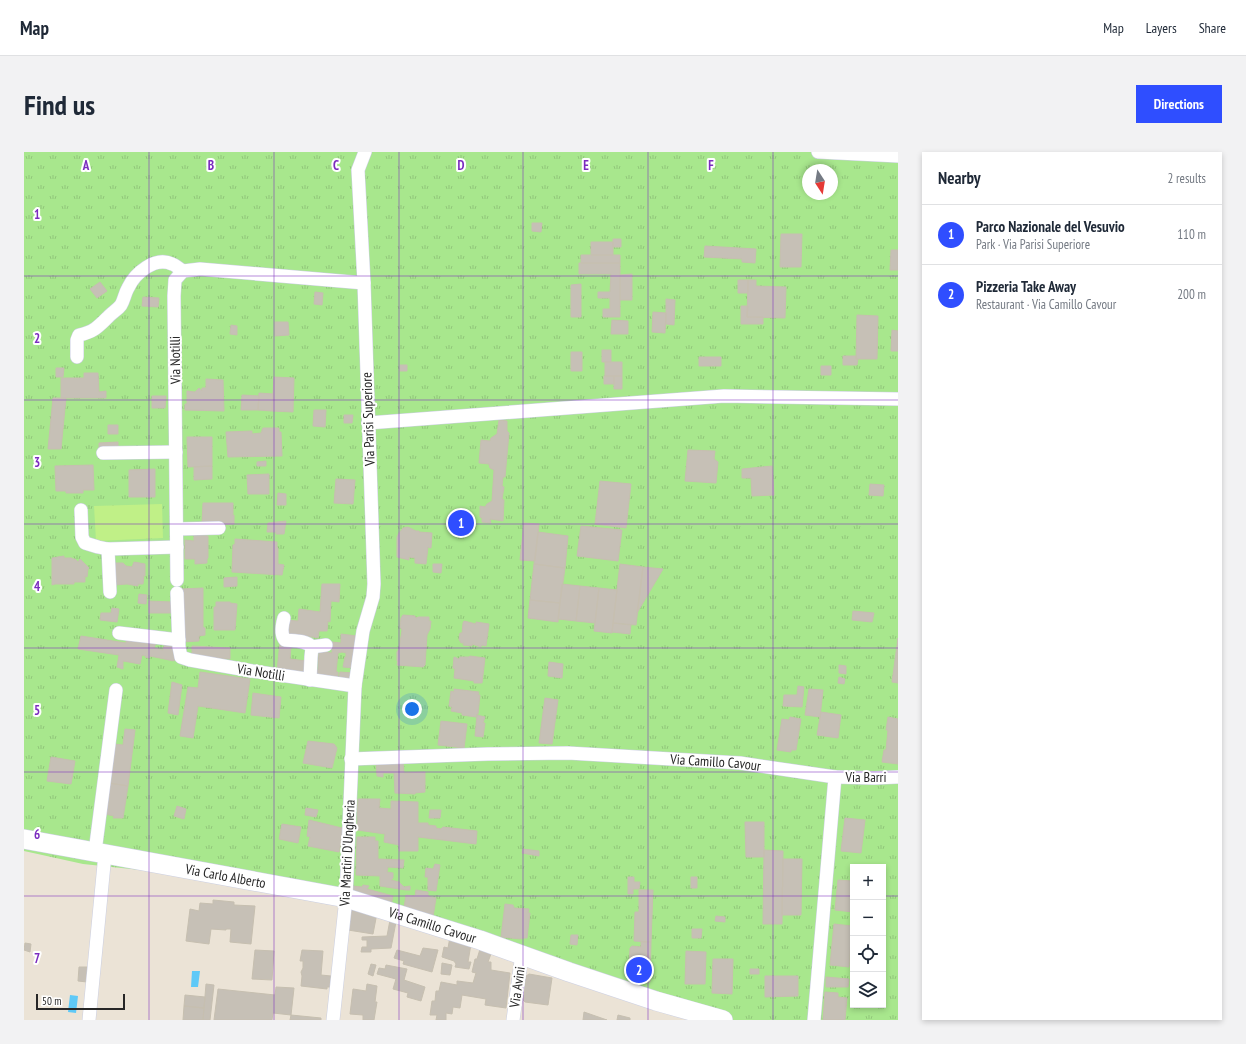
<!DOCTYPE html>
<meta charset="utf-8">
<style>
body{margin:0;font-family:"PT Sans Narrow",sans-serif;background:#f2f2f3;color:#1f2937}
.controls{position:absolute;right:12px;bottom:12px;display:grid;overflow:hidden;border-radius:0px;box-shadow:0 2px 6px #0003}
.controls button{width:36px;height:36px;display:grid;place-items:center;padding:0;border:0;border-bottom:1px solid #e0e1e3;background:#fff;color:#1f2937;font:20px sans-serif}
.compass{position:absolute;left:778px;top:12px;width:36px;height:36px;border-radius:50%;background:#fff;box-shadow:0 2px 6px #0003;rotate:168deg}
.scale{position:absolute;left:12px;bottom:10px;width:89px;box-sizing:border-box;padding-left:4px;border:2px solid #272727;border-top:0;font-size:11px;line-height:14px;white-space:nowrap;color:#272727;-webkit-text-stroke:3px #fff;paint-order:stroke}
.you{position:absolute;left:388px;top:557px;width:14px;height:14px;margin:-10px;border:3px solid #fff;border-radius:50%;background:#1a73e8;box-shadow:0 0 0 6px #1a73e833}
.badge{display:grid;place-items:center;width:26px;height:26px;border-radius:50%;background:#2f4eff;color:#fff;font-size:13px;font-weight:700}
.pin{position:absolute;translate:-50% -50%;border:2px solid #fff;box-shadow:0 1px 4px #0006}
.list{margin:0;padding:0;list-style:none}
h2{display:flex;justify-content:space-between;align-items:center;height:52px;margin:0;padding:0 16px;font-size:17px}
h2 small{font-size:13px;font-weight:400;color:#747a83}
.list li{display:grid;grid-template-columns:26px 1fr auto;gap:12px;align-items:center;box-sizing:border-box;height:60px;padding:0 16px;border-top:1px solid #e0e1e3}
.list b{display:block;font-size:15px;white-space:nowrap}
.list p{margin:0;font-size:13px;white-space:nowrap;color:#747a83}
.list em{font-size:13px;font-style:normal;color:#747a83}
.icon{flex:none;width:22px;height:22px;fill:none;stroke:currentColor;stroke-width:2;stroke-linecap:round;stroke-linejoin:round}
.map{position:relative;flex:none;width:874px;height:868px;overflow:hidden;border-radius:0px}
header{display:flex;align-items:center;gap:24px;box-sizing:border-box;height:56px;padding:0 20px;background:#fff;border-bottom:1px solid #e0e1e3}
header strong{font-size:19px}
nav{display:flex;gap:22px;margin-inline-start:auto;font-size:14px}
.intro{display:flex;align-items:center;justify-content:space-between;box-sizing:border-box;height:96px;padding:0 24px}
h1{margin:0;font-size:28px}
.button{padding:10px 18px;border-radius:0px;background:#2f4eff;color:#fff;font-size:14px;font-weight:700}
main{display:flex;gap:24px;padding:0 24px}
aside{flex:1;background:#fff;border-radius:0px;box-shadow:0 2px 6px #0003}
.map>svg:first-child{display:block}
.park{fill:url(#park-tufts);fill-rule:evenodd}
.pitch{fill:#c0f087}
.water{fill:#5fc9f7}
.building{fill:#c6c0b6;stroke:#c6bfb0}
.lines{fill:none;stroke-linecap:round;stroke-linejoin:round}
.street-casing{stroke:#cbcfe2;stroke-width:14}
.secondary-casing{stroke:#cbcfe2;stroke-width:20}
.street{stroke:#fff;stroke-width:13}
.secondary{stroke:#fff;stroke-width:19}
.grid{fill:none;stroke:#7b2cbf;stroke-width:1;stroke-opacity:0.55}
.labels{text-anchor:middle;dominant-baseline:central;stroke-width:4;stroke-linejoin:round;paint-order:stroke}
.street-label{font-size:14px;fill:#272727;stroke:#fff}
.grid-label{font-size:13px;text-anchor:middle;font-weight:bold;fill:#7b2cbf;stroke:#fff;stroke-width:4;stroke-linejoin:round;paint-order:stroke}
</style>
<header>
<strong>Map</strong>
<nav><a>Map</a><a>Layers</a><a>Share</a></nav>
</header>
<div class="intro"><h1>Find us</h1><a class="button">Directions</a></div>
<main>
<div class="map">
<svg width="874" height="868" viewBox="0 0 874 868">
<defs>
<pattern id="park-tufts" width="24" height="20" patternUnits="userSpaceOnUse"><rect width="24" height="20" fill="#a8e78d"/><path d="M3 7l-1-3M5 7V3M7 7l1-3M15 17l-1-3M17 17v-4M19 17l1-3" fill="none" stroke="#91c67a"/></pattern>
</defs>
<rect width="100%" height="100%" fill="#ebe3d6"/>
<!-- park -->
<path class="park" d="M0,0H874V868H669L412,770L155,722L59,712L0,699ZM784,18H808V42H784ZM829,715H859V853H829Z"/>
<!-- pitch -->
<path class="pitch" d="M138,352L139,386L72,389L70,354Z"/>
<!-- water -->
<path class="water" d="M168,819H176L174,835H167Z
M46,843L54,844L52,861L44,860Z"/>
<!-- building -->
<path class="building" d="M508,71H518L517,80L508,79Z
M757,82H778L777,115H756Z
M589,87H597V95H589Z
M567,90H589V103H567Z
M681,94L732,97L731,111L718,110V107L680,105Z
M867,98H874V118H866Z
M557,103H596V111H557Z
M555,111H596V165H579V157H586V146H574V140H586L587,122H555Z
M608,122V148H596V123Z
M714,128H724V141H714Z
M724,128H732V134L762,135L761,166L723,165Z
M76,130L83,139L73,146L66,137Z
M557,132V165H547V133Z
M291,140L299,141L298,153L290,152Z
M119,145L135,146L134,155L118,154Z
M642,147L651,148L650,173L642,172Z
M717,154H724L723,165H739V172H717Z
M629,160L642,161L641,181L628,180Z
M833,163L854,164L853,207H832Z
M588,168L604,169V182H587Z
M251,170H264L265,183L251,184Z
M207,173L213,174V183L206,182Z
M868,178L874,179V199H867Z
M578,198H587V210H578Z
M547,200H558V219H547Z
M819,204H832V207H834L833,213H819Z
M675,205H697V214H675Z
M581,210H598V224H581Z
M376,213H383V219H376Z
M797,214H807V223H797Z
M32,216H40L39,225H32Z
M60,221H74L75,240L82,239V246H37V226H60Z
M580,224H590V232H580Z
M590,224H598V237H590Z
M250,225L270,226L269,260L248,259Z
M182,227L199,228L200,259L161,258V252H163V239L171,240L175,236L178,239V236H182Z
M235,241L249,242L248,259L234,258Z
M218,243L235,244L234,258H217Z
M128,244H142L141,256H128Z
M29,246H42L37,297H24Z
M290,258H302L301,275L289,274Z
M320,263H329L328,271H320Z
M475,268L483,269V279L485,281L481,325H479L478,334L480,335L478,347L480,348L479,369L466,367L467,371L458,370V366L456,365V354L461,355L463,352L468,349L470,318L466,316L465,312L455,311L457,288L466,289L467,286L473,282Z
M84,273H94V282H84Z
M239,276H255V280H257L258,304L204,305L202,280L228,279V282L237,281Z
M163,285H188V314L164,315Z
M94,290V297H75V291Z
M664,298L691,299L690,307L694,310L692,331L661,329Z
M242,309V314H233V310Z
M69,313L70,338H59V341H42V339H32L31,314Z
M188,314V327L170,328V315Z
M748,314L750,343L728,344L727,326H718V317Z
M131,317V345H105V318Z
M245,322V342H224L223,323Z
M312,327L331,328L329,352L310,351Z
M576,329L607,332L602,376L571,372Z
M846,332L860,333L859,344L845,343Z
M254,341L262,342V353H253Z
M179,351H209V364L210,363V372L181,373L178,371Z
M262,369L260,382H252V380H243L244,371Z
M500,371L515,372L511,409L496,408Z
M557,374L598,378L594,409L553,404Z
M384,375L392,379H395V380L408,381L407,396L404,395L402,412L391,411V406L385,405V408L373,405V385L375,381L379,376Z
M514,380L544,384L541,416L510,412Z
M170,383L184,384V406L183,407V411L171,412V407H161V388L170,389Z
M211,387L253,390V395L254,396V412L260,413L258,423L208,420L209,393L211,392Z
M40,404V406H48V407H51L54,410L56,407L65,416L64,417L63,425L61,424V430H50V432H31L28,433V406Z
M110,410L121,412V424L120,423L119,432H114V434L103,432L90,433V411H99L102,414L108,415Z
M409,412H418L417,421L409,420Z
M510,412L541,416L536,451L506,448Z
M596,412L619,415L612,473L589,471Z
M619,415L639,417L613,461Z
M213,425V434L200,435V426Z
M298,432H316L315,450L307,449L306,470L304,469L303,479H295L294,486L284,484L283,486L261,482L262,468L274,469L275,457L296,460Z
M538,432L556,434L552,469L534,467Z
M556,434L575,436L571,471L552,469Z
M179,436V475L181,476V483L175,484V489L158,490V437Z
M575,436L593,438L588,481L570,479Z
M115,442L123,443L122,452L114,451Z
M506,448L536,451L534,470L504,466Z
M125,449L148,450L149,461H125Z
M192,450H206V451L213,452L211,478H190V455H192Z
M88,456L95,457L93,470L76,468L77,461H87Z
M829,459L850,461L848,470L828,468Z
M379,463L391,464V465L393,466L394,465H405V469H407L406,477L403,483L401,513L399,515L373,513L374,508L373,509V500L375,497L378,478L376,475L377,466Z
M440,469L452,472V470L465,472L462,494L458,493L457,495L448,492V494L439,493L440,491H437L435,487L436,481H438L439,471Z
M589,471L607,473L606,482L588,480Z
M317,482L333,484L330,516L319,515L321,505H322V501L318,500L314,501L312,520H314V528L290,526L291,517L294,518L295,499L308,501V490L317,491Z
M57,484L102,491V488L132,491L130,496L139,498L141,491L150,493L149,503H152L150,509L126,504L125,506L121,505L122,504L118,503L116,512L99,509V517L93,515L95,503L54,497Z
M874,486V531L868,530Z
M256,490L267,494L266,507L283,509L282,524L253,519Z
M168,494L206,496V507L168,504Z
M446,504L461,506L458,531H450V529L430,526L431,517L429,516L430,505L435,507L436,505H445Z
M525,510L539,512L538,526L524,524Z
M815,513L822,514V522L815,521Z
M176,520L226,527L221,561L174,554L169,586L156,584L164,535L174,536Z
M316,520L329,521V530L317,529L315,525Z
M815,525L821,527L820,532L814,531Z
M148,530L158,533L154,563L144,561Z
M774,534L780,535L778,555L759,554L760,543H773Z
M430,537L455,540L454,543H456L454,562H453L452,565L438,563V561L427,559L428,555L425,554L427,539L430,540Z
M785,537L799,538L796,565L781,563Z
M229,541L257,545L255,566L227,563Z
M521,546L534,548L528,592L515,591Z
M797,560L817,563L814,586L793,583Z
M453,563L461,565L459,571H461L459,585L451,584Z
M766,565L777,567L772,598H767V600L753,598L758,567L765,568Z
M864,565L874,567V612L858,610L860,598H862L864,578H862Z
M417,569L443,572L440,596L414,593Z
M101,577L111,578L104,634L85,631L90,592L99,593Z
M284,589L310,592L313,596L308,616L279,611Z
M27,605L51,609L47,632L23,629Z
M379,609L380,621L401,620V640L391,641V642L371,641L370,621H359V625L353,624L352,610Z
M85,631L104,634L99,666H89L90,664L77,661Z
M334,647H356L355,656L367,657V649L394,650V671H404V673L412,674V676L417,677L419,675L453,679L452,692L394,685V699H375V693L360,690L361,682L333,678Z
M153,654L162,657L160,667L150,664Z
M282,656L294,658L292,665L281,663Z
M406,658H417L416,666H405Z
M821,666L841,668L837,701L817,699Z
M285,668L318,676L320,678L315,700L284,694L286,685L283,684Z
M721,670H740V705H722Z
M258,672L277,675L274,691L255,687Z
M333,685H351V689H354V707L380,708L379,716L364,715L363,720L369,721V726L367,728L375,730L380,735L386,734V738H382L356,734V724L332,723Z
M499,697L515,699V704L498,701Z
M740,698L759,699L758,772H739Z
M759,707H778L777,763H758Z
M411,712L416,713L412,739L404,738V725H401L402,716L409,717Z
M604,725H610V730H616L615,737H609V742H604Z
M667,725H673V736H667Z
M814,728L829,729V760L811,758Z
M339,733L345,734L343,737L369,744L366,758L329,741V734L338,735Z
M392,738L404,740V744L412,746L409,765L380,756L382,743L391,744Z
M615,738H629L627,790L610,789L611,760H615Z
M189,748L210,750V753L231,754L227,792L206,790L207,777H202V778L187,777L185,792L162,789L166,757L175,759L176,751L189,752Z
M481,752L489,753L490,756L505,757L504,761H506L503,786H498L497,787L477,785Z
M326,755L353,761L349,782L324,778Z
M692,764L701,765V770L691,769Z
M366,768L372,770L367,796L347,797V800H337L338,795H343V788H338V785L363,784Z
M810,772L828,774L825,815L806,813Z
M668,777H678L677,786H668Z
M547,783H554L553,793L546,792Z
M426,785L447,792L444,810H447L445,817L431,815L432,812L430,809L418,805L420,795L424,796Z
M617,790H627L626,830H620V821H607L605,819L606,796L608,794L617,795Z
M1,791L7,792L6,800L0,798Z
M457,794L468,799L464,810H467V818L486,821L482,856L461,853L462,847L438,843L436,856L429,855L428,862L422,861V868H412L413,863H406L408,849H411L412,839H415L417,830L433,833V829L449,831L452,821L448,820L451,807H453Z
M399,796L414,798L408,820L379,812L380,809L370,806L373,798L396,804Z
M231,798L250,799L248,828L228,827Z
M278,798L299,799L297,823L307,824L306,835H303V837L277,834L278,824L277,820L279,816V809H276Z
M662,799L682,800L681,832H661Z
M689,807H709L708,842L688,841Z
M418,811L428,813L426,823L417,822Z
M347,812L352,813L349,824L344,822Z
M362,813L383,817L380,828L401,835L397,849L383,845L384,841L369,837L372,827L353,822L355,816L361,817Z
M55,815H64L63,830L54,829Z
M726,817H735V822H726Z
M505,822L528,826L524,853L501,850L499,848L502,824Z
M741,824H774V844L741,845Z
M802,825L825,827L824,835H802Z
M182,832L190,833L186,868H179Z
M343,832L353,834L351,850H353L350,868H339V863L326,862L329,837L342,839Z
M252,835L270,836L267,863L249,861L248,868H190L194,837L251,843Z
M801,840L814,841V845L823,846L821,868H799Z
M161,843L181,845L180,856L160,854Z
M160,854L180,856L179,868H159Z
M560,860L583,868H559Z
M267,863L297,866V868H266Z
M594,863L606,866V868H593Z"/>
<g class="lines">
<!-- street casing -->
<g class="street-casing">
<g id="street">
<path d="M794,0L874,4"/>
<path d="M53,205V188L55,183C70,180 75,174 85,164C89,160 94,157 97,153C100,148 101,141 104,136C111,121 131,104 148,112C152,113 155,117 159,119"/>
<path d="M344,271L700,244L874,247"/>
<path d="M79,301L152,300"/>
<path d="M57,358L58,385L61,391L74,395L84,397L153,395"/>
<path d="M153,377L195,376"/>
<path d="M84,397L86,440"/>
<path d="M153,428L150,144L151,128L159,119L176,117L340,131"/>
<path d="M153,441L155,495L157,505L166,508L228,519L331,534"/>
<path d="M260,466C258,473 256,482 261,488C270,489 282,488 288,495L287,505L286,528"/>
<path d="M95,481L155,488"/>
<path d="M288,495L302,493"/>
<path id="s1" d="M327,607L464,602L544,601L716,611L811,625L790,868"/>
<path d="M811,625L850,626L874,625"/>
<path d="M71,700L92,538"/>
<path d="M65,868L81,702"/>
<path d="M309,868L322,746L331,534L339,479L349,445L350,432L340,131L334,18L341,0"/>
<path d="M489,868L498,802"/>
</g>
</g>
<!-- secondary casing -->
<g class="secondary-casing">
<g id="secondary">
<path id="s2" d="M0,687L322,746L456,788L545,820L632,849L699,868"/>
</g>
</g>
<!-- street -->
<use href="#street" class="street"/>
<!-- secondary -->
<use href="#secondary" class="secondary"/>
</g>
<!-- grid -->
<path class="grid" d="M125,0V868M250,0V868M375,0V868M499,0V868M624,0V868M749,0V868M0,124H874M0,248H874M0,372H874M0,496H874M0,620H874M0,744H829M859,744H874"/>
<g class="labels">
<!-- street labels -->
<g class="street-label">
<text transform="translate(151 208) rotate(-91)">Via Notilli</text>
<text transform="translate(344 267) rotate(-92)">Via Parisi Superiore</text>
<text transform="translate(237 520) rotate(9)">Via Notilli</text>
<text stroke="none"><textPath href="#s1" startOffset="365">Via Camillo Cavour</textPath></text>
<text x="842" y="625">Via Barri</text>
<text transform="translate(323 701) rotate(-87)">Via Martiri D'Ungheria</text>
<text stroke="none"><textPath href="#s2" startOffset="205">Via Carlo Alberto</textPath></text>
<text stroke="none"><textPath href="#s2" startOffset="418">Via Camillo Cavour</textPath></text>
<text transform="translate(493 835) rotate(-82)">Via Avini</text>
</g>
</g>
<g class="grid-label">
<text x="62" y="18">A</text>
<text x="187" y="18">B</text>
<text x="312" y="18">C</text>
<text x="437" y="18">D</text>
<text x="562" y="18">E</text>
<text x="687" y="18">F</text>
<text x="13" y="67">1</text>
<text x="13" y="191">2</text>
<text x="13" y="315">3</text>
<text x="13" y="439">4</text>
<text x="13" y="563">5</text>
<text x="13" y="687">6</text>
<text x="13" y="811">7</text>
</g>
</svg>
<div class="controls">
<button>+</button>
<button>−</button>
<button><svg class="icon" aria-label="locate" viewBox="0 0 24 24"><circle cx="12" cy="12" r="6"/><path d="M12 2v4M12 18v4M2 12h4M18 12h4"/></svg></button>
<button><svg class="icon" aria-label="layers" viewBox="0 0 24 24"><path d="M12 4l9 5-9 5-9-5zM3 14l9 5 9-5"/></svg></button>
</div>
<svg class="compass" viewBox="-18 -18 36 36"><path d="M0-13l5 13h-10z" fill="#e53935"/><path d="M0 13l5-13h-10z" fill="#747a83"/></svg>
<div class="scale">50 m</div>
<div class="you"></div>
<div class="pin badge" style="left:437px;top:371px">1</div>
<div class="pin badge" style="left:615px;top:818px">2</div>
</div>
<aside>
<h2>Nearby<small>2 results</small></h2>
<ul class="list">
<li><span class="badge">1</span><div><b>Parco Nazionale del Vesuvio</b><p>Park · Via Parisi Superiore</p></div><em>110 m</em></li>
<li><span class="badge">2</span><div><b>Pizzeria Take Away</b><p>Restaurant · Via Camillo Cavour</p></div><em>200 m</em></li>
</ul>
</aside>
</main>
